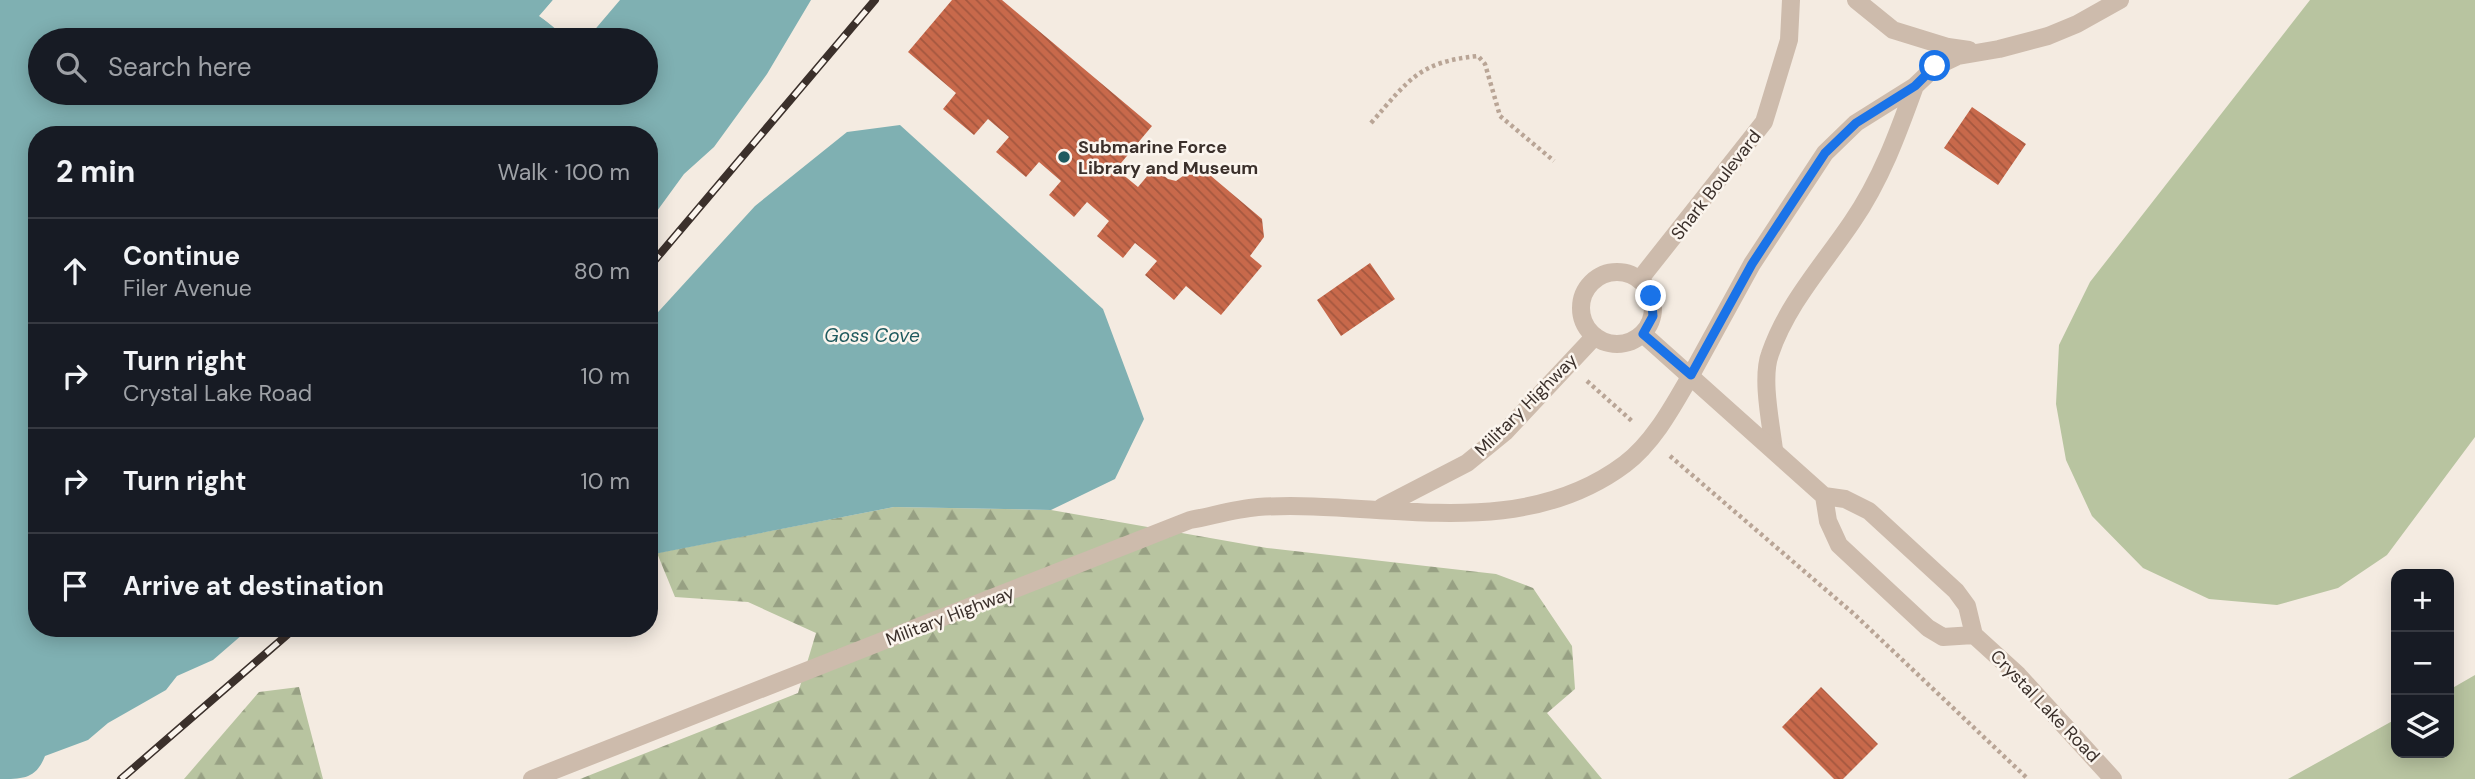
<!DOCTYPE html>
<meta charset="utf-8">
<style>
body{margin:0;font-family:"DM Sans",sans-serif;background:#20242c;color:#f1f3f6}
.controls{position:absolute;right:21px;bottom:21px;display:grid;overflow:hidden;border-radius:14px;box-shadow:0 4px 18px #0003}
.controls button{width:63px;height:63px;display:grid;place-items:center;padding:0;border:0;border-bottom:2px solid #363941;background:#171b24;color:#f1f3f6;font:35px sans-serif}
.stop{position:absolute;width:21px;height:21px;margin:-16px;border:5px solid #1a73e8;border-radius:50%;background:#fff}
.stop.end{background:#1a73e8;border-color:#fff;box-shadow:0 2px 7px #0008}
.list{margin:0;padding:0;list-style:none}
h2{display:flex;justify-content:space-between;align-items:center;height:91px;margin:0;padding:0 28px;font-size:30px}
h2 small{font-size:23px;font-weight:400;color:#9ea1a6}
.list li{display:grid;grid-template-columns:46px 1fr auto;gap:21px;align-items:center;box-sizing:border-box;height:105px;padding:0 28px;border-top:2px solid #363941}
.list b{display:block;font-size:26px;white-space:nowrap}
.list p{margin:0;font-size:23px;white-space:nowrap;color:#9ea1a6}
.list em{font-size:23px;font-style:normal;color:#9ea1a6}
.icon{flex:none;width:38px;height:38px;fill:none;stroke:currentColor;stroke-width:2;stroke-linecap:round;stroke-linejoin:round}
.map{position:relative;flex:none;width:2475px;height:779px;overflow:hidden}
.search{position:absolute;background:#171b24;box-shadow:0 4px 18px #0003;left:28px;top:28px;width:630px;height:77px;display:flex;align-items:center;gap:18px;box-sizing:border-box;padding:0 24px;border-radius:38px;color:#9ea1a6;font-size:26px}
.panel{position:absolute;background:#171b24;box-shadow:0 4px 18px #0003;left:28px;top:126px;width:630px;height:511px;border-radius:28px}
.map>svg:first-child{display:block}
.forest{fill:url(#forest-firs)}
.green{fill:#b8c4a0}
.water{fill:#7fb0b2}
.pier{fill:#f4ebe1}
.building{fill:url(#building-back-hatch)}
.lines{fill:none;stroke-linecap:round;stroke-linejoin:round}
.path{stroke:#b9a596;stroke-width:4.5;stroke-dasharray:3.5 3.5;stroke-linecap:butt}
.minor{stroke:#cdbbac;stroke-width:18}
.tertiary{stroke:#cdbbac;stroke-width:18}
.rail-casing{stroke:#3b302b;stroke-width:8}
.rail{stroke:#fbf5ee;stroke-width:5;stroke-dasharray:16;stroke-linecap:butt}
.route{stroke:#1a73e8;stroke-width:9}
.poi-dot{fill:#1f5a5e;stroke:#fbf5ee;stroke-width:2.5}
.labels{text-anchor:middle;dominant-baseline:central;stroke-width:5;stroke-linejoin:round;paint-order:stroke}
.poi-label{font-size:18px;font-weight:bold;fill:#3b302b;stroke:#fbf5ee;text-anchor:start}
.street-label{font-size:18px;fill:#3b302b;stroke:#fbf5ee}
.water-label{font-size:19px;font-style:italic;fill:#1f5a5e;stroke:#fbf5ee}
</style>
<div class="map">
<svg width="2475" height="779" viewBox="0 0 2475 779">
<defs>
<pattern id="forest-firs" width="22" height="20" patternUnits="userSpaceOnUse" patternTransform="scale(1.75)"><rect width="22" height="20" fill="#b8c4a0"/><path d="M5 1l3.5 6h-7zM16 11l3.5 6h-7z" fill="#97a083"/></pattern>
<pattern id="building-back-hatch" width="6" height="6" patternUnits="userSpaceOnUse" patternTransform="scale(1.75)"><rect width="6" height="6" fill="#c8694b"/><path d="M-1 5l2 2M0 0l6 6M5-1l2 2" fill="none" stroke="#a4573f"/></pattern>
</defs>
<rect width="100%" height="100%" fill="#f4ebe1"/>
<!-- forest -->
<path class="forest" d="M894,507L1051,510L1267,548L1496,574L1533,588L1572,646L1575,689L1547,713L1602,779H580L798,693L816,633L748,602L675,597L657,553Z
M299,687L323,779H184L259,692Z"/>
<!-- green -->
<path class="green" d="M2310,0H2475V437L2387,555L2338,588L2277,605L2209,599L2143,568L2092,516L2066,460L2056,404L2059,345L2090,282Z
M2475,675V779H2288L2396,719V753H2449V690Z"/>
<!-- water -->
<path class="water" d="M0,0H553L540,16L569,40H40V93H646V40H586L620,0H811L767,74L714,147L684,174L649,222V135H37V628H250L213,660L177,676L166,690L108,723L88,740L45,756C36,779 23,779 0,779Z
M900,125L1103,309L1144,419L1115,479L1051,510L894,507L649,555V322L755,206L847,132Z"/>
<!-- pier -->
<path class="pier" d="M553,0L556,2L544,15L573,40L539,16Z"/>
<!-- building -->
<path class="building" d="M952,0H1002L1152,126L1116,169L1138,187L1154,168L1168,179L1176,181L1198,165L1262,219L1264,237L1250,256L1262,266L1221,315L1186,286L1174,300L1145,275L1157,261L1135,243L1123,258L1097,236L1109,221L1087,202L1074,217L1049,195L1061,181L1039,162L1026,177L996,152L1009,137L988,119L974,135L943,109L956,93L908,52Z
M1972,107L2026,144L1998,185L1944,148Z
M1370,263L1395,299L1341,336L1317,300Z
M1821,687L1878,744L1843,779H1834L1782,727Z"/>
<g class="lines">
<!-- path -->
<path class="path" d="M1371,123C1409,80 1418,62 1478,56L1485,64L1500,116L1554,161
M1587,381L1633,422
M1670,456L1854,614L2028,779"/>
<!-- minor -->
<path class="minor" d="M1856,0L1893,30L1948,47L1969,50
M1640,279L1764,122L1789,40L1791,0
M1691,375L1752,264L1825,153L1856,123L1915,86L1935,67L1958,56L1999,49L2048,36L2077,24L2120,0
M1774,450C1771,424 1761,378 1770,354C1787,304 1823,265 1852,222C1881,180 1898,133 1915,86"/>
<!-- tertiary -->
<path class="tertiary" d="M1581 308a36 36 0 1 1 72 0a36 36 0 1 1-72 0Z
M1643,334L1824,496L1845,499L1869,511L1956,591L1967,606L1974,635L2018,675L2113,779
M1824,496L1828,521L1839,545L1928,628L1943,637L1974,635
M1382,507L1467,463L1505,432L1595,336
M532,779L1190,520C1212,516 1235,509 1258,507C1380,499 1517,545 1625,464C1654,442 1673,406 1691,375"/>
<!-- rail casing -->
<g class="rail-casing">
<path id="rail" d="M649,267L875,0
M121,779L295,628"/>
</g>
<!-- rail -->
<use href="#rail" class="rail"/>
</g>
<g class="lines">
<!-- route -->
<path class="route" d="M1651,296L1653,316L1643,334L1691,375L1752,264L1825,153L1856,123L1915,86L1935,66"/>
</g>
<!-- markers -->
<circle class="poi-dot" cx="1064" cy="157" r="7"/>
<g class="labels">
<!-- poi labels -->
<g class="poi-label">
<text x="1078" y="147">Submarine Force<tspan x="1078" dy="21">Library and Museum</tspan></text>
</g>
<!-- street labels -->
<g class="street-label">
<text transform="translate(1716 185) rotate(-52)">Shark Boulevard</text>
<text transform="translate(1526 405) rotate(-45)">Military Highway</text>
<text transform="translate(950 616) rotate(-21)">Military Highway</text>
<text transform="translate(2045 706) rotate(46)">Crystal Lake Road</text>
</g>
<!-- water labels -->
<g class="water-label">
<text x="872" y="335">Goss Cove</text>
</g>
</g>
</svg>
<div class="controls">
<button>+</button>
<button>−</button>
<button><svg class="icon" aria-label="layers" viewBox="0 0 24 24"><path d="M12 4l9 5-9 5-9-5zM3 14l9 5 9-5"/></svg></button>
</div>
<div class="stop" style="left:1935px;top:66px"></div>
<div class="stop end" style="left:1651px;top:296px"></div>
<div class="search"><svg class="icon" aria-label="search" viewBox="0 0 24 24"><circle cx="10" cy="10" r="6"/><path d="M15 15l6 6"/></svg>Search here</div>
<section class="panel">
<h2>2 min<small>Walk · 100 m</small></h2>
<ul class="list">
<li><svg class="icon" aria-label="ahead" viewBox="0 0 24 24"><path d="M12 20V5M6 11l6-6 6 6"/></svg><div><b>Continue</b><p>Filer Avenue</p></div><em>80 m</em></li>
<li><svg class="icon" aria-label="right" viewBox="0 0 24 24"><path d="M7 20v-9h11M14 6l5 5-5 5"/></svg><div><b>Turn right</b><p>Crystal Lake Road</p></div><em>10 m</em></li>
<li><svg class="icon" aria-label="right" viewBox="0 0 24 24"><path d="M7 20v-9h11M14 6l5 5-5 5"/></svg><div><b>Turn right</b></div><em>10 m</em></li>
<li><svg class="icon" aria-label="arrive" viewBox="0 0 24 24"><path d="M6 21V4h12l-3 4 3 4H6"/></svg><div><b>Arrive at destination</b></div></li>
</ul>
</section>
</div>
